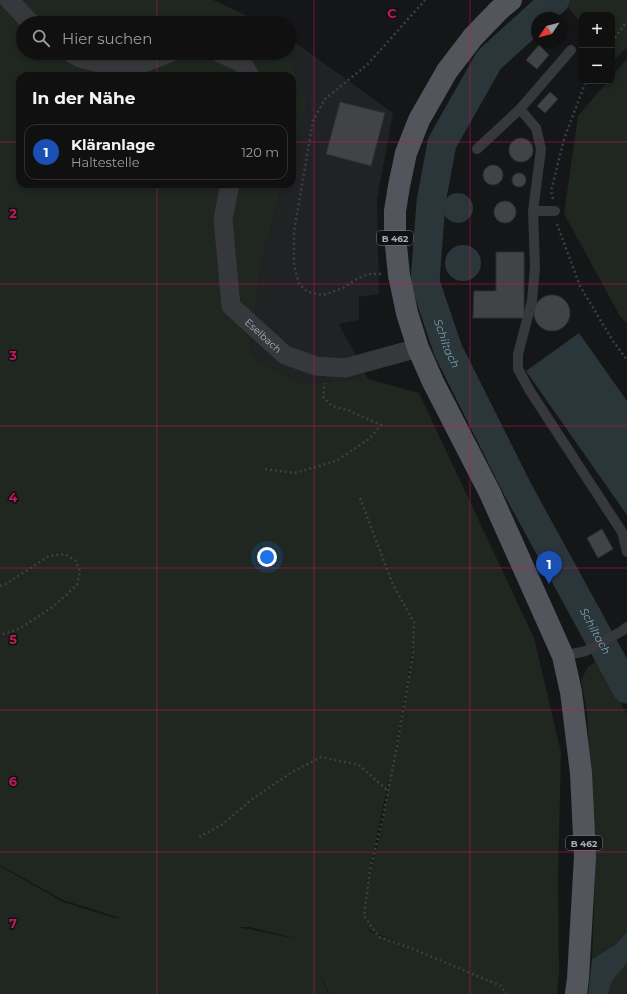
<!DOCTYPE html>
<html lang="de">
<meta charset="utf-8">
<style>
body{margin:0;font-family:Montserrat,sans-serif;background:#1e1e1f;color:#f1f3f6}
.controls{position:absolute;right:12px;top:12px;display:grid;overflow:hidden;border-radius:8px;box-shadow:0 2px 6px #0003}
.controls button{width:36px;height:36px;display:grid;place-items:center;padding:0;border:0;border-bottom:1px solid #303031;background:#101011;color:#f1f3f6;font:20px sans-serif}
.compass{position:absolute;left:531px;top:12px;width:36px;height:36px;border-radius:50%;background:#101011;box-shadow:0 2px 6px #0003;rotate:235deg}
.you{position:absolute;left:267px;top:557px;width:14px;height:14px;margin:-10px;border:3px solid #fff;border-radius:50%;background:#1a73e8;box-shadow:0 0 0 6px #1a73e833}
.badge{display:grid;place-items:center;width:26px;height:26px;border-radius:50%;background:#2563eb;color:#fff;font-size:13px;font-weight:700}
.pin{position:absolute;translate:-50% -33px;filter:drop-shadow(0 1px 2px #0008)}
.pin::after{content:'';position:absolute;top:21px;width:14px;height:12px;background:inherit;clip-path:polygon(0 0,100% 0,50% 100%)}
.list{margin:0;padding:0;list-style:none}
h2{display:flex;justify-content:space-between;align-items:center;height:52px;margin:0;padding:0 16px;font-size:17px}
h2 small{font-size:13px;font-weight:400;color:#9c9d9f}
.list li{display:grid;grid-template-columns:26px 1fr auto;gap:12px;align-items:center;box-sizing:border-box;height:56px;margin:0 8px 8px;padding:0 8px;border:1px solid #303031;border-radius:12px}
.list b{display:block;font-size:15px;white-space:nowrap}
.list p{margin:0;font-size:13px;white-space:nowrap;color:#9c9d9f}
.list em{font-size:13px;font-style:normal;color:#9c9d9f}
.icon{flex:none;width:22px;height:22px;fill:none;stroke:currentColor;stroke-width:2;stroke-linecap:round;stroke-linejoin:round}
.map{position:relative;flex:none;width:627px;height:994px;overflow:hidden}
.search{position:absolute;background:#101011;box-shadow:0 2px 6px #0003;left:16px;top:16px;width:280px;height:44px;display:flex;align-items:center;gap:10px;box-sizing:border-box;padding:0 14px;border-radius:22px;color:#9c9d9f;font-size:15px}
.panel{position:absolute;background:#101011;box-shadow:0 2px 6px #0003;left:16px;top:72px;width:280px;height:116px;border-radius:12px}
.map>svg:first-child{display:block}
.built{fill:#212224}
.green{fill:#1f2720;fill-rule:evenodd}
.water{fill:#2b363b}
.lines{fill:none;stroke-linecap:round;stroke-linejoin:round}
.river{stroke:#2b363b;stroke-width:29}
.building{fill:#414447;stroke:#2f3033}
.path{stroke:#3c3f43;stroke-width:2.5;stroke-dasharray:2 3;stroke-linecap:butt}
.lane{stroke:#36383c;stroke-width:10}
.street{stroke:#36383c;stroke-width:19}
.primary{stroke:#52555b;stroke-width:22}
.grid{fill:none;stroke:#c2185b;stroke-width:1;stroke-opacity:0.55}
.labels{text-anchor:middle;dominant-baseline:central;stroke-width:3;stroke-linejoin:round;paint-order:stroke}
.shield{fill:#101112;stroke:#7a7f86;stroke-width:1}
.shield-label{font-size:9px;font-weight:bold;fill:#a7aeb8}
.street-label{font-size:10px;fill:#a7aeb8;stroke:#101112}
.water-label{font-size:11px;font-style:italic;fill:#7e9fb3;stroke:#101112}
.grid-label{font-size:13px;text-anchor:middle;font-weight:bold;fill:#c2185b;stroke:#101112;stroke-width:3;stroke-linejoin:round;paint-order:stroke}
</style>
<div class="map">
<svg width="627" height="994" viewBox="0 0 627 994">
<rect width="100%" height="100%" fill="#151617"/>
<!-- built -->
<path class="built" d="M289,38L393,113L377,199L379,294L359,297V320L339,324L368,379L302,383L250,355L261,264L282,184H292V153L308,103L288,53H289Z"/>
<!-- green -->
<path class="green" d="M0,0H213L263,23H23V53H288L308,103L292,153V76H20V184H282L261,264L250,355L302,383L368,379L419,393L534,638L561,752L558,879L559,973L557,994H329L318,969L328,994H0V866L63,902L115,918H120L63,900L0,865ZM413,636V653L397,746L395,753L412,651ZM390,778L382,827L366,888L389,778ZM238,927H249L299,939H298ZM367,929L450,966L367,930Z
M563,0H627V47L612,62V15H582V25Z
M627,59V324L620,316L564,214L578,116L608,81H612V76Z
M599,659L627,715V932L615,945L592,959L595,877L587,712L581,680L588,667Z
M627,963V994H608L612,981Z"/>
<!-- water -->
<path class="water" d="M443 208a15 15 0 1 1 30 0a15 15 0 1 1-30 0Z
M445 263a18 18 0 1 1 36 0a18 18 0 1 1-36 0Z
M579,333L627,401V515L526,371Z
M619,648L627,662V702L602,657Z
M627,932V963L612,981L608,994H588L592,959L615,945Z"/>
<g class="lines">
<!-- river -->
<path class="river" id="s1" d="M555,0L489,60L442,143L431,202L425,282L448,350L518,490L627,689"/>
</g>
<!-- building -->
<path class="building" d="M539,45L549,55L537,69L526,60Z
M550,92L558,99L545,113L537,106Z
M340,102L385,113L371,166L326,154Z
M509 150a12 12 0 1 1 24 0a12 12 0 1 1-24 0Z
M483 175a10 10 0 1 1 20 0a10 10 0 1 1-20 0Z
M512 180a7 7 0 1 1 14 0a7 7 0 1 1-14 0Z
M494 212a11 11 0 1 1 22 0a11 11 0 1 1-22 0Z
M496,252H524V318H473L474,291H496Z
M534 313a18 18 0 1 1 36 0a18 18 0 1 1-36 0Z
M602,529L613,549L598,558L587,538Z"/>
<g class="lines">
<!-- path -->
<path class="path" d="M612,42L627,21
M553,199L551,191L564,139L586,81
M557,224L580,286L613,341L627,360
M381,274H370L358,278L343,288L323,295L308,292L299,284L294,265V231L313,121L325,99L368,64L425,0
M265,469L295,473L336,461L369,439L381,425L350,411L332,406L323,397L325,383
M360,498L393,585L414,622L413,653L397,746L383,817L370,870L364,916L379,937L413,949L501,986L506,994
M0,586L6,584L49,556L65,554L76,561L80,572L77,585L54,606L19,629L0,635
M199,837L223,824L251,800L292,772L321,757L359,765L388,791"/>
<!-- lane -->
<path class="lane" d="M571,50L520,109L536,128L541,149L533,211L535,267L532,301L518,354V369L530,391L622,532L627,552
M477,149L520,109
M533,211H555
M563,656L586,651L622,631L627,627"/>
<!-- street -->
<g class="street">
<path d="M9,0L31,23"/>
<path d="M71,53L80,58L126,70L170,53"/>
<path d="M220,53L242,63L250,76"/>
<path id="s2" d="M230,184L223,219L231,306L285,355L316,366L345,368L418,348"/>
</g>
<!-- primary -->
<path class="primary" d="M511,0L499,10L473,37L447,71L419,120L406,153L399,186L395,211V236L399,275L407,313L418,348L433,382L490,493L563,656L571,692L581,773L585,857L578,978L576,994"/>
</g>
<!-- grid -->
<path class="grid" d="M157,0V23M314,0V994M470,0V994M157,53V76M0,142H20M292,142H627M157,184V994M0,284H627M0,426H627M0,568H627M0,710H627M0,852H627"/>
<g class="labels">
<!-- shield labels -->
<g class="shield">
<rect x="377" y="231" width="36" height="14" rx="3"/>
<rect x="566" y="836" width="36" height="14" rx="3"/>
</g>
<g class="shield-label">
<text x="395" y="238">B 462</text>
<text x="584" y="843">B 462</text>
</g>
<!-- street labels -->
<g class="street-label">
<text stroke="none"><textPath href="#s2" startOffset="167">Eselbach</textPath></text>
</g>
<!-- water labels -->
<g class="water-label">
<text stroke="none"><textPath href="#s1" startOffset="390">Schiltach</textPath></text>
<text stroke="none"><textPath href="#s1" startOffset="714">Schiltach</textPath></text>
</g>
</g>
<g class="grid-label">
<text x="392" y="18">C</text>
<text x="13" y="218">2</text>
<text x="13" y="360">3</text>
<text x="13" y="502">4</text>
<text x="13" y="644">5</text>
<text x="13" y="786">6</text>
<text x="13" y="928">7</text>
</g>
</svg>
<div class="controls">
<button>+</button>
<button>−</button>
</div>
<svg class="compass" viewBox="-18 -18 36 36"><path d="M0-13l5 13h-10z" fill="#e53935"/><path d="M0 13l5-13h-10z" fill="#9c9d9f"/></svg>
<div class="you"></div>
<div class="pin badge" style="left:549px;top:584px;background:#1a4fb4">1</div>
<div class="search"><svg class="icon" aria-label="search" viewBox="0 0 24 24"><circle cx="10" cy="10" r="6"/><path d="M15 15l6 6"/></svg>Hier suchen</div>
<section class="panel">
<h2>In der Nähe<small></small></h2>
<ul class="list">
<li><span class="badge" style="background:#1a4fb4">1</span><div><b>Kläranlage</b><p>Haltestelle</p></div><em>120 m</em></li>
</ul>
</section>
</div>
